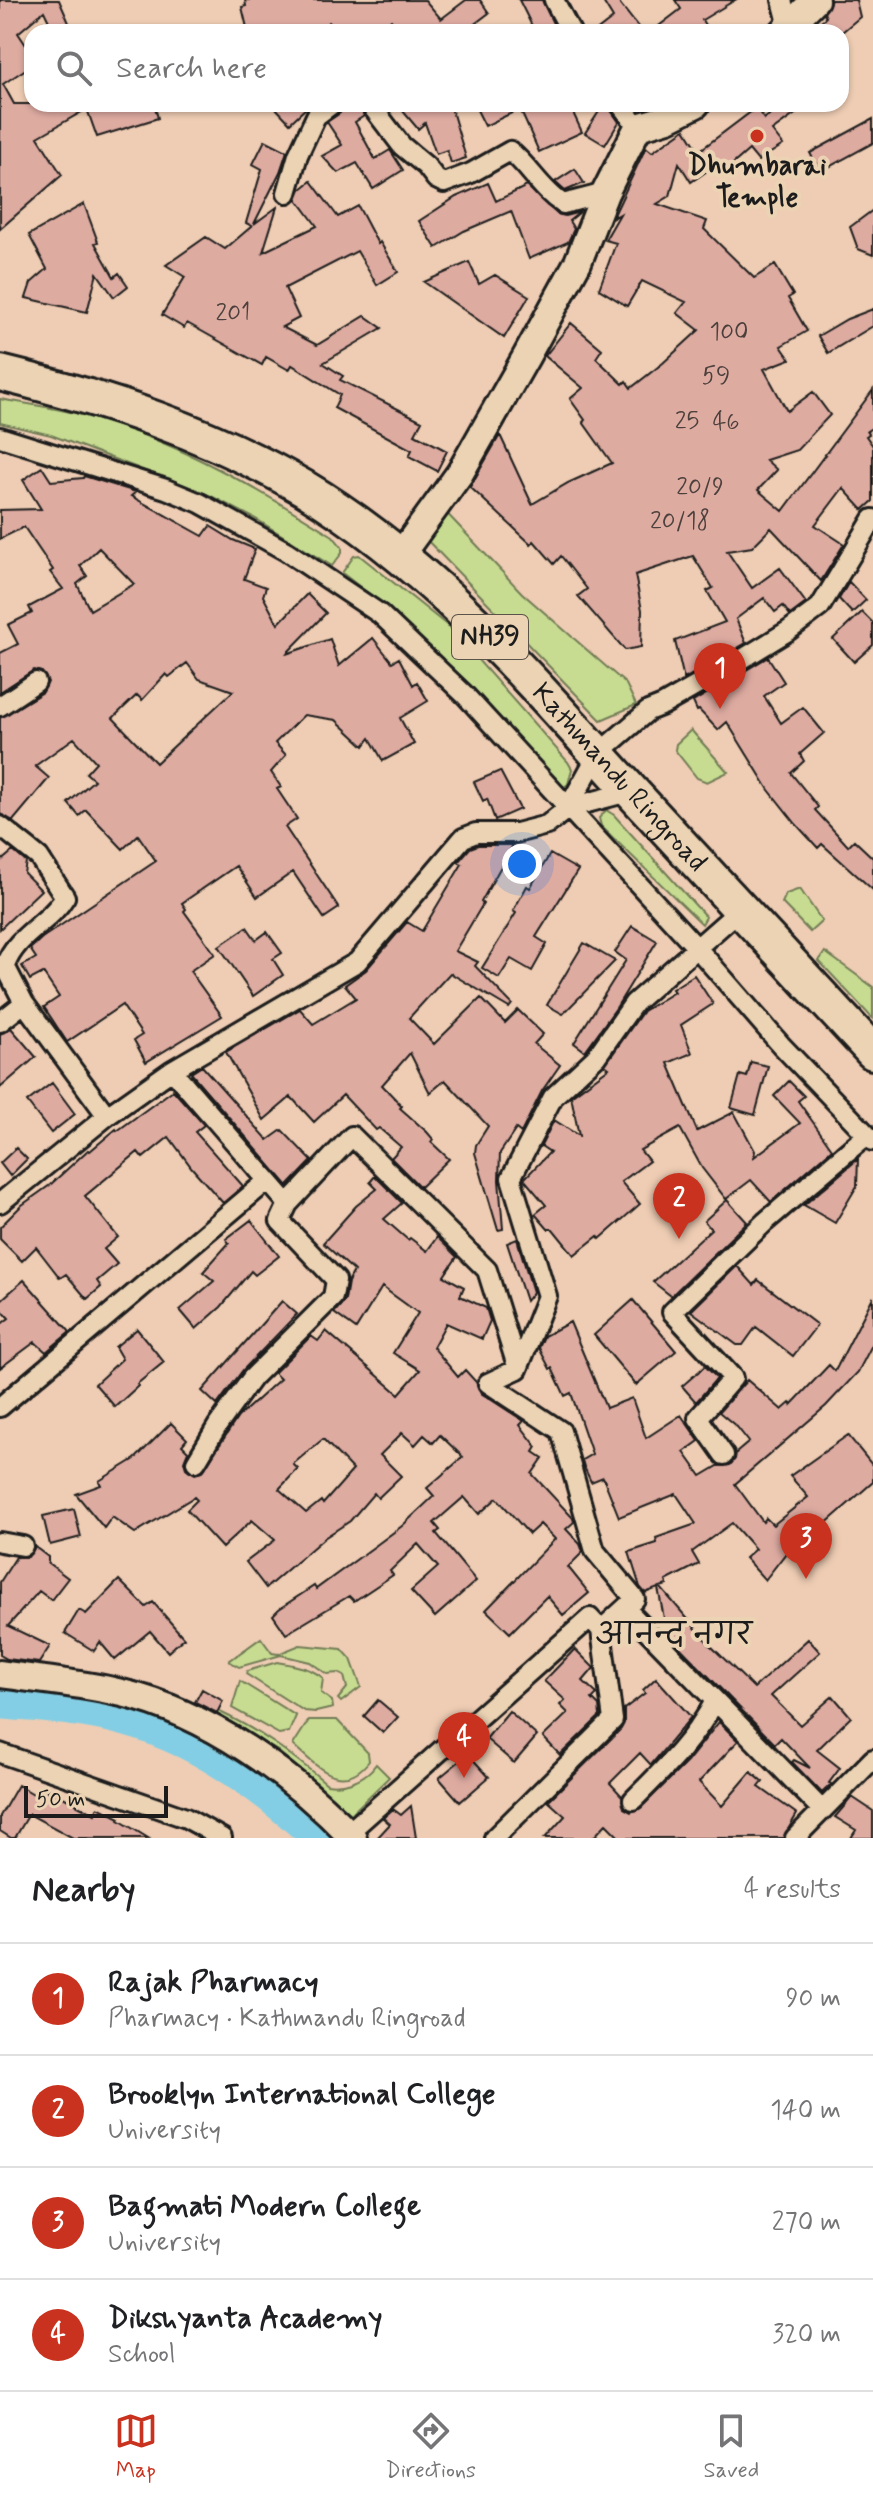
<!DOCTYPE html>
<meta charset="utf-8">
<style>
body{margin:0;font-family:Mynerve,"Playpen Sans Deva",sans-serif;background:#f6f6f6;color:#202124}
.scale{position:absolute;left:24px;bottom:20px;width:144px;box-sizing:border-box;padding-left:8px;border:4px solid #1c1c1c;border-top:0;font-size:22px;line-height:28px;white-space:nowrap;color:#1c1c1c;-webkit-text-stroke:6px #ebd3b4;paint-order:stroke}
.you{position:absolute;left:522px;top:864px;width:28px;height:28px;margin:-20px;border:6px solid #fff;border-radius:50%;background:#1a73e8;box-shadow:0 0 0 12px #1a73e833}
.badge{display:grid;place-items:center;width:52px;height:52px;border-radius:50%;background:#c8321e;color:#fff;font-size:26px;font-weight:700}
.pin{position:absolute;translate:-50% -66px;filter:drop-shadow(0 2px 4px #0008)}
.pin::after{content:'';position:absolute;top:42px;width:28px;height:24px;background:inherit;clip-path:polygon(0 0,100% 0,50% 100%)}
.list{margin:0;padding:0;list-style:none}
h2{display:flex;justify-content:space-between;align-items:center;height:104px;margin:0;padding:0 32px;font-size:34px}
h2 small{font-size:26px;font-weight:400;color:#757577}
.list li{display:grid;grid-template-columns:52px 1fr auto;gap:24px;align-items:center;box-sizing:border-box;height:112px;padding:0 32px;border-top:2px solid #e0e0e0}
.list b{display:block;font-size:30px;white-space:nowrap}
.list p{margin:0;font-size:26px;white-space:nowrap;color:#757577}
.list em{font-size:26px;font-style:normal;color:#757577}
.icon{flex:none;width:44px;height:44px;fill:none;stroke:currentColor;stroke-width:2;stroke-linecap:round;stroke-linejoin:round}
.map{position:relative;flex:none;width:873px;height:1838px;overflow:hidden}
.search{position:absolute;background:#fff;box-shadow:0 2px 6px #0004;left:24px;right:24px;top:24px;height:88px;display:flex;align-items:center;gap:20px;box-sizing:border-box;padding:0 28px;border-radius:24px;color:#757577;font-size:30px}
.sheet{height:552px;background:#fff}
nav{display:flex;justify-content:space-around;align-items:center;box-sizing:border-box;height:112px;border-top:2px solid #e0e0e0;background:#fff;font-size:22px;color:#757577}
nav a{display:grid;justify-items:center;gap:4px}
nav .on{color:#c8321e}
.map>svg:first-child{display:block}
.green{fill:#c7dc91;stroke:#727c56;stroke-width:2}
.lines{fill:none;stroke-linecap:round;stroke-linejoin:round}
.river{stroke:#83cee4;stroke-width:34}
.building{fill:#deaba1;stroke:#1c1c1c;stroke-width:2;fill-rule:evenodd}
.street-casing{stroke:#1c1c1c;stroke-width:24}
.secondary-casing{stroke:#1c1c1c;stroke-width:32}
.highway-casing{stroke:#1c1c1c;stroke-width:40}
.street{stroke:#ebd3b4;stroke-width:18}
.secondary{stroke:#ebd3b4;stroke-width:26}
.highway{stroke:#ebd3b4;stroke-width:34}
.poi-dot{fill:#c8321e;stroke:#ebd3b4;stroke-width:3}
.labels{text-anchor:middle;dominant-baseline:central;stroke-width:8;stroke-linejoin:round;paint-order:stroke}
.number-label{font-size:24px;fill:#4c403d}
.shield{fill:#ebd3b4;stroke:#5a534a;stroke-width:2}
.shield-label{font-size:26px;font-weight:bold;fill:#1c1c1c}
.poi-label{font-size:28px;font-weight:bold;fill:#1c1c1c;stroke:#ebd3b4}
.street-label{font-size:28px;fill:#1c1c1c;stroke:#ebd3b4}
.neighbourhood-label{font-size:30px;fill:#1c1c1c;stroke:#ebd3b4}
</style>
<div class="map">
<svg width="873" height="1838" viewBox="0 0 873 1838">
<rect width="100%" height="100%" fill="#efcdb4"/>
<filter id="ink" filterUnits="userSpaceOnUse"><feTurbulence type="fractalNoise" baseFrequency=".0125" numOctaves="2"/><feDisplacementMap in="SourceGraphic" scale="16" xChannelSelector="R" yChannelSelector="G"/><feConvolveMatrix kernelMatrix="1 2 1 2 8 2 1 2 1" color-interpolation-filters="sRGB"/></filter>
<g filter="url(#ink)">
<!-- green -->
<path class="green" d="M0,399C32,405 66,409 97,419C183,445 257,488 333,536L342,547V553L332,566L256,519L211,496L51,435L0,423Z
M440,506L522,593L626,684L636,705L601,720L424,537Z
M359,555L449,627L568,762L572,769L568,784L564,787L461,679L390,610L342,573L354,556Z
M691,730L728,772L707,782L697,778L675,750L676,744Z
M606,810L614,815L706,917L702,924L601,826L599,818Z
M800,889L822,921L810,932L782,903L786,894Z
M825,952L873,987V1019L819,961Z
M261,1638L272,1653L278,1654L300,1645L342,1649L351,1659L361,1687L341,1702L338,1699L347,1688L344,1676L338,1673L327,1674L310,1662L281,1655L239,1667L229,1661Z
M277,1662C293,1665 310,1667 323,1678L321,1693L332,1701L333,1708L316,1712L304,1711L246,1674L247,1671Z
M240,1681L296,1716L289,1732L279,1734L232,1708Z
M218,1711C262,1732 290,1753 327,1784C345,1787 366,1779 376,1764L389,1777L351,1814L278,1751L215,1716Z
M309,1720H337L368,1753L369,1761C341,1796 315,1764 293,1745Z"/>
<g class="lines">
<!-- river -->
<path class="river" d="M0,1702C30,1705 62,1706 92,1712C183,1727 253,1777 319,1838"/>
</g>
<!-- building -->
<path class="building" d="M0,0H59L73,32H54L44,11L18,33L32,54V65L3,84L14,104H154L158,118L97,137L87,109L38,137L62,175L0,229Z
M245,0H425L441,19L466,0H480L489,13L464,32H402L391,20L373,32H338L329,22L315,32H248L242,7L246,6Z
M519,0H542L557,32H535Z
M602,0H617L642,32H595L613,18Z
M675,0H735L702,20L709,32H651L681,9Z
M831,0H856L860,17L842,32H807L826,17L824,13Z
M272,104H310L290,123Z
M344,104H358L364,116L355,122L375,159L390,150L403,170L373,189L357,163L338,173L322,156L342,145L327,122L340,113Z
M397,104H450L466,158L451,163L447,150L436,154L425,123L418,129Z
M474,104H569L582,132L539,152L520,109L485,126Z
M604,104L608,106L619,122L605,145L585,133Z
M783,104H809L772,131L783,145L758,161L749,150L726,170L720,162L691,182L679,163L670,196L657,204L707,221L704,229L754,278L775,265L793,295L788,298L807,331L781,346L790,359L764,369L787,411L813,392L830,415L797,450L766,460L777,470L758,490L783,511L873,390V427L867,431L869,434L866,436L873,446V501L863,510L843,488L815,525L844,544L821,581L771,528L752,547L727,551L752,588L780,568L806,603L790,615L783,606L775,612L764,598L736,619L746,643L684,679L675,641L725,622L707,591L713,588L693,556L635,575L642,610L641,647L625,650L578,596L587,589L561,556L554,564L534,541L531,544L470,487L500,435L532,504L568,483L612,463L583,422L585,420L570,399L583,388L545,356L571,323L602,349L596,358L623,384L626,381L631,388L663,363L699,330L677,313L686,302L642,281L627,306L599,289L616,243L605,240L620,214L613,218L614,215L646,147L652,152L685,129L699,151L756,108L764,119Z
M873,119V143L820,172L810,153Z
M265,140L287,151L280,172L254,224L277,207L263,252L317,226L297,199L301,189L311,181L338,217L358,206L378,244L380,242L398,272L377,285L357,251L285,288L299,318L282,327L317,345L365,316L382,328L323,363L343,376L340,380L422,421L415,434L447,451L437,471L409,456L412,450L334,408L340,395L292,365L289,370L266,357L262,365L187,323L184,328L162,315L185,277L166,265L206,237L225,249L252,226L246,223L262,169L253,164Z
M575,169L584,183L565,191L555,182Z
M488,183L496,201L527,186L557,214L565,216L580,212L569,221L574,229L568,242L529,259L511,211L464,231L436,248L419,221L456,197Z
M84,204L98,242L95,243L114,277L119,273L128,286L114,297L97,273L87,312L26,298L31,283L47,269L29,235Z
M873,210V255L858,249L850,227Z
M469,262L479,284L495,275L529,296L504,338L424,282Z
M873,309V326L828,353L818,336L847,319Z
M42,467L51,481L83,478L84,476L136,492L131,496L203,536L210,526L233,540L255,549L244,579L266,587L263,596L278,624L307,594L326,613L286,654L330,639L339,666L373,638L392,662L399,658L413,685L417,682L428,701L400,718L414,744L383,761L370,738L364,746L336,720L304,715L275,743L286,755L271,772L281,787L277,789L297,819L285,827L339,908L324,918L293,872L257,897L236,866L182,903L186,909L184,911L215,954L190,971L222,1016L146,1062L134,1040L142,1035L122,1005L67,1042L44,1007L59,997L43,973L30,980L22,966L36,958L30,949L42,938L156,861L138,835L123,849L86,810L79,816L68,803L94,780L86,773L96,762L74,738L35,766L49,778L13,821L0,814V718L43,692L48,682L42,672L34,670L0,692V653L18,644L8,625L32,613L29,607L63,589L50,572L53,570L24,527L0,539V510L41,509L23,480ZM99,548L134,584L90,610L77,584L87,576L80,566ZM187,663L199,679L233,691L156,763L113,718L137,695L142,700L166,674L169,677Z
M849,582L866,600L852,613L839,599Z
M862,612L873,623V645L854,662L833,639Z
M768,657L784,682L764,696L781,723L803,707L824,733L800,754L804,761L791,773L818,807L815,810L848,846L854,840L873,858V890L822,844L818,848L796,824L769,790L727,722L718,730L699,710L697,711L693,702Z
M500,771L520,809L495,820L487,799L483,801L474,782Z
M478,845H513L481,902L483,904L455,951L478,962L475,966L512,1004L509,1008L450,973L409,1018L434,1044L481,998L505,1023L518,1010L543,1034L534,1044L560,1065L542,1091L521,1133L516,1129L500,1153L499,1180L503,1229L498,1230L475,1153L476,1145L488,1126L445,1080L430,1093L410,1053L382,1085L402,1106L400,1108L427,1132L433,1139L431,1142L449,1159L420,1187L391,1158L401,1147L379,1128L376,1130L343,1095L314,1122L291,1097L264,1120L226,1052L300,1009L313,1024L356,998L345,985L366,970L407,922L422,931L462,864L458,862L470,848Z
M13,851L26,862L24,873L41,890L0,929V862Z
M550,854L578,870L536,937L547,944L532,971L511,959L499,978L482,968L516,913L513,911L527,886L530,888Z
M632,926L657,941L616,1008L585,1051L574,1043L626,960L615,952Z
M247,927L256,940L267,932L282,953L273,959L283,975L253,996L219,946Z
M584,943L615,961L563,1014L547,1005Z
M694,975L713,1004L681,1025L692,1053L668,1063L697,1131L734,1112L755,1151L754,1157L800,1123L774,1096L789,1081L804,1096L798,1101L832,1149L771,1202L751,1180L726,1199L702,1168L680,1128L640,1150L649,1161L621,1182L640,1204L600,1239L598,1236L574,1255L553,1229H548L535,1214L546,1205L524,1179L550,1152L541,1146L554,1120L579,1136L571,1096L609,1068L605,1065L643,1011L674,992L672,989Z
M11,1028L36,1057L0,1088V1034Z
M751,1062L768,1066L755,1115L731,1108L740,1075L747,1077Z
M202,1066L268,1140L282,1130L312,1161L288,1186L191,1073Z
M52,1083L75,1114L51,1133L27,1102Z
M173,1090L204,1125L195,1132L243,1186L223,1203L192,1168L169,1137L143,1158L138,1152L85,1196L118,1237L104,1249L117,1264L97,1281L101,1287L87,1299L66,1274L60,1278L36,1247L22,1261L0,1239V1227L22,1205L50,1185L88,1150L90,1151L116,1129L117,1131Z
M16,1148L27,1159L10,1176L0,1163Z
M858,1159L857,1186L835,1223L804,1205Z
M375,1176L402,1203L384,1219L408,1240L410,1238L427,1251L437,1237L457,1257L444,1276L464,1287L460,1296L486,1308L490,1321L482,1339L446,1323L433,1347L458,1377L465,1370L476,1382L481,1393L524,1421L520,1425L537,1447L534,1452L543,1458L532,1474L573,1518L574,1522L566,1529L580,1544L583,1552L568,1567L589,1593L563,1615L547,1596L510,1633L486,1610L555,1539L540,1524L529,1534L497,1498L479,1514L464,1497L434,1523L440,1530L436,1533L476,1581L435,1617L411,1591L438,1567L418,1544L390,1571L393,1575L354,1601L349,1596L286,1634L273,1615L279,1609L314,1586L316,1589L375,1546L402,1526L434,1496L427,1488L463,1457L440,1435L433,1443L424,1435L415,1445L402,1433L380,1455L401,1476L378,1498L374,1493L350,1521L324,1538L266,1588L246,1562L275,1540L252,1520L222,1548L187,1510L197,1500L194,1497L135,1533L112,1517L104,1528L76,1494L101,1485L99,1481L135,1459L171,1423L187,1439L182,1445L188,1451L184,1461L186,1468L195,1474L202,1472L238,1417L280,1379L274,1373L311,1336L318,1341L326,1331L399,1394L420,1370L393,1353L418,1313L382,1287L356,1329L334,1313L345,1300L348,1282L354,1271L323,1243L356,1206L377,1189L370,1182ZM323,1439L353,1470L323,1504L321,1501L306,1513L279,1489L298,1469L293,1464Z
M727,1200L747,1222L671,1296L653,1282L711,1229L704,1221Z
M251,1220L279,1256L255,1275L251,1271L221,1307L196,1329L180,1310L214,1281L203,1272L229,1243L226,1239Z
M517,1239L533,1292L526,1301L507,1243Z
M737,1266L754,1285L758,1280L817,1325L793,1356L756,1327L743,1345H737L691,1311Z
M24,1280L70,1332L46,1352L35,1342L0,1368V1325L9,1318L0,1308V1301Z
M873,1297V1343L858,1372L826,1406L735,1484L763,1522L766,1518L773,1525L808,1497L790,1476L848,1435L873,1466V1482L815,1533L807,1526L765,1580L745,1558L755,1549L732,1523L692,1552L699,1564L666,1581L667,1585L660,1587L711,1646L754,1688L808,1639L820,1652L771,1696L800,1725L833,1696L851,1717L817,1750L840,1768L829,1783L831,1784L822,1793L792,1762L794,1760L810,1768L781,1738L775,1744L660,1627L665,1623L658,1588L645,1593L640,1587L629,1552L657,1543L656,1538L696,1524L676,1494L619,1517L603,1477L591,1482L584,1467L582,1460L592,1454L571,1393L565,1396L552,1368L550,1369L539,1348L544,1336L570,1322L606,1408L632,1398L646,1438L681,1415L699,1441L684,1452L701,1476L718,1466L730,1465L735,1459L736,1453L749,1442L737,1427L719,1412L747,1380L782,1410L790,1403L791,1405L829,1365L835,1371Z
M633,1300L676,1351L636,1385L594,1335Z
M282,1301L297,1314L243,1370L217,1405L202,1391Z
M137,1329L164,1362L137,1384L138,1386L115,1407L95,1384L122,1359L115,1347Z
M705,1366L717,1378L696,1402L682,1386Z
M74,1509L81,1537L50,1545L43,1516Z
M35,1547L48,1557V1563L68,1578L51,1600L39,1591L8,1626L50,1646L39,1663L7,1659L0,1655V1582L16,1557H28Z
M119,1580L146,1607L153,1602L184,1638L168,1652L150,1631L115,1660L100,1642L94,1651L65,1633L79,1610L86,1614Z
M575,1649L594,1668L583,1681L597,1694L592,1699L599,1706L600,1716L560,1755L543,1737L568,1713L560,1705L565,1700L544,1681Z
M656,1678L691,1717L651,1765L640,1753L610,1783L622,1796L624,1808L631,1812L641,1808L687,1762L719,1722L738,1741L699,1782L722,1806L751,1772L763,1782L759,1787L797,1814L783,1838H620L606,1824L593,1838H545L565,1816L548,1801L621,1729L624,1723V1709L645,1693L643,1690Z
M202,1689L223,1701L217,1713L195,1702Z
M378,1700L398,1717L383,1733L364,1716Z
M509,1711L537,1736L514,1763L486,1739Z
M468,1754L489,1777L460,1802L439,1778Z
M18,1785L42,1799L48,1789L95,1814L98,1807L120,1818L119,1820L148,1838H73L29,1814L15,1838H11L0,1831V1816Z
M852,1797L873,1811V1838H851L856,1830L835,1817Z
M411,1806L416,1838H377L390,1824L383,1818L393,1809L401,1815Z"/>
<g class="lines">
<!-- street casing -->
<g class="street-casing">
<path id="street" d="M554,0L571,32
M782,0L789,27
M370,104L402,146L426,166L436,179L444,183L471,173L510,151C530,167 541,190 563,204L605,193
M620,104L638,127
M287,193L298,155L316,116L332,104
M0,437L166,489L200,503L286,551L380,614L464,694L697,948L781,1045L873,1141
M0,706L36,682
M568,808L598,754L648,711L663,705L731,666L788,631L820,607L873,519
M0,826L39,857L65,897C49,924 16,934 5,966L24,1003L107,1116
M0,1022L24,1003
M172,1070L288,1204L280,1221L336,1280L333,1297L252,1378L218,1425L196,1462
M0,1203L107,1116L172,1070L357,962L463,838L476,833H516L547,825L568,808L632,791
M288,1204L352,1136L487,1270L518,1369
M0,1407L267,1181
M724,1455L698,1418L733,1378L672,1312L765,1222L867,1135
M0,1542L23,1546
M626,1609L822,1810
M601,1630L635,1599L595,1551L561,1431L488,1383L518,1369L547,1296L511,1178L553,1097L596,1057L634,1003L742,908
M0,1753L186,1818L222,1838
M633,1800C664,1769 694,1740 715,1701
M348,1833L590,1618L601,1630L613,1720L494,1838
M795,1838L873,1759"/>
</g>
<!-- secondary casing -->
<g class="secondary-casing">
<path id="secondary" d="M783,32L815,0
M399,557L460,473L526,357L578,262L605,193L638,127L668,118L696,104
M0,1674C41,1680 82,1683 122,1693C208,1713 293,1775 353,1838"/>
</g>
<!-- highway casing -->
<g class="highway-casing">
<g id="highway">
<path id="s1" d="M0,373C106,399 209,432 304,488C433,565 531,681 631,791C711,878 793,965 873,1052"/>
</g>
</g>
<!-- street -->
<use href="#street" class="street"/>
<!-- secondary -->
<use href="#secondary" class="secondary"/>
<!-- highway -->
<use href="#highway" class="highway"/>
</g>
</g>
<!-- markers -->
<circle class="poi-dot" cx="757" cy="136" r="8"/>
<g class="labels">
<!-- number labels -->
<g class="number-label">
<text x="233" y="313">201</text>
<text x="729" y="332">100</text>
<text x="716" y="376">59</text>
<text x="687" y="421">25</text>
<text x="726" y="422">46</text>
<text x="700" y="487">20/9</text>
<text x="680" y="521">20/18</text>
</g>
<!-- shield labels -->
<rect class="shield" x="452" y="615" width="76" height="44" rx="6"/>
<g class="shield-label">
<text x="490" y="637">NH39</text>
</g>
<!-- poi labels -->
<g class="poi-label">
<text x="757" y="166">Dhumbarai<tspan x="757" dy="32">Temple</tspan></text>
</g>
<!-- street labels -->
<g class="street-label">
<text stroke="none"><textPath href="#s1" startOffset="756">Kathmandu Ringroad</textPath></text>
</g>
<!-- neighbourhood labels -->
<g class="neighbourhood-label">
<text x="674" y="1635">आनन्द नगर</text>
</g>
</g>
</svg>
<div class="scale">50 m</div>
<div class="you"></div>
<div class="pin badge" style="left:720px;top:709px">1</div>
<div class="pin badge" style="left:679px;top:1239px">2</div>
<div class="pin badge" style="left:806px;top:1579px">3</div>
<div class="pin badge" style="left:464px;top:1778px">4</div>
<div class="search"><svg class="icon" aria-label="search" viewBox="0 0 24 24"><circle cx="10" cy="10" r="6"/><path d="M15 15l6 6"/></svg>Search here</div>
</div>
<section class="sheet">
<h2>Nearby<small>4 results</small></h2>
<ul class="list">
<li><span class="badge">1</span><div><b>Rajak Pharmacy</b><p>Pharmacy · Kathmandu Ringroad</p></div><em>90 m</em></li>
<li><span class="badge">2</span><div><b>Brooklyn International College</b><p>University</p></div><em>140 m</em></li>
<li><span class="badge">3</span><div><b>Bagmati Modern College</b><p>University</p></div><em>270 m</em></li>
<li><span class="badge">4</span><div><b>Dikshyanta Academy</b><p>School</p></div><em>320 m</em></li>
</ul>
</section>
<nav>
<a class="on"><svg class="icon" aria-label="map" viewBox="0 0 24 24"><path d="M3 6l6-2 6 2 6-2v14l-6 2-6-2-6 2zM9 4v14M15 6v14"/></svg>Map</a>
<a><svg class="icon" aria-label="directions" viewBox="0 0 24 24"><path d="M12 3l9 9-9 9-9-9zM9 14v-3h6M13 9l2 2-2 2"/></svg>Directions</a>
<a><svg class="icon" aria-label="saved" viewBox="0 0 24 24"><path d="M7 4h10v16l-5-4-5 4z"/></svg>Saved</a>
</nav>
